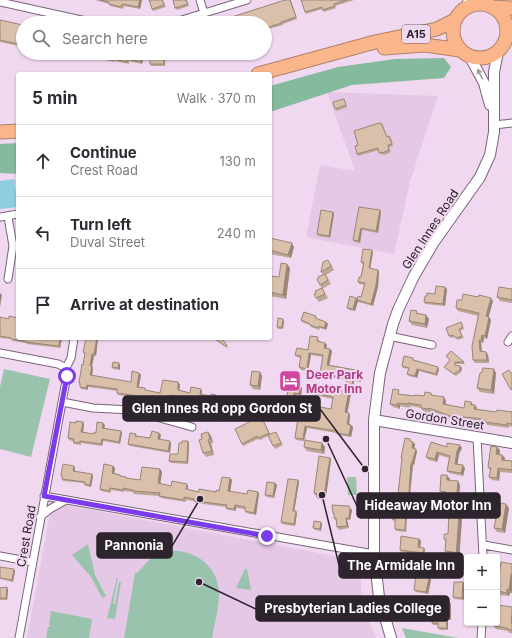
<!DOCTYPE html>
<meta charset="utf-8">
<style>
body{margin:0;font-family:Inter,sans-serif;background:#f7f7f7;color:#2b2b33}
.controls{position:absolute;right:12px;bottom:12px;display:grid;overflow:hidden;border-radius:4px;box-shadow:0 1px 3px #0004}
.controls button{width:36px;height:36px;display:grid;place-items:center;padding:0;border:0;border-bottom:1px solid #e1e1e2;background:#fff;color:#2b2b33;font:20px sans-serif}
.stop{position:absolute;width:12px;height:12px;margin:-9px;border:3px solid #7c3aed;border-radius:50%;background:#fff}
.stop.end{background:#7c3aed;border-color:#fff;box-shadow:0 1px 4px #0008}
.list{margin:0;padding:0;list-style:none}
h2{display:flex;justify-content:space-between;align-items:center;height:52px;margin:0;padding:0 16px;font-size:17px}
h2 small{font-size:13px;font-weight:400;color:#7c7c81}
.list li{display:grid;grid-template-columns:26px 1fr auto;gap:12px;align-items:center;box-sizing:border-box;height:72px;padding:0 16px;border-top:1px solid #e1e1e2}
.list b{display:block;font-size:15px;white-space:nowrap}
.list p{margin:0;font-size:13px;white-space:nowrap;color:#7c7c81}
.list em{font-size:13px;font-style:normal;color:#7c7c81}
.icon{flex:none;width:22px;height:22px;fill:none;stroke:currentColor;stroke-width:2;stroke-linecap:round;stroke-linejoin:round}
.map{position:relative;flex:none;width:512px;height:638px;overflow:hidden}
.search{position:absolute;background:#fff;box-shadow:0 1px 3px #0004;left:16px;top:16px;width:256px;height:44px;display:flex;align-items:center;gap:10px;box-sizing:border-box;padding:0 14px;border-radius:22px;color:#7c7c81;font-size:15px}
.panel{position:absolute;background:#fff;box-shadow:0 1px 3px #0004;left:16px;top:72px;width:256px;height:268px;border-radius:4px}
.map>svg:first-child{display:block}
.built{fill:#e4c8e5}
.green{fill:#9ac3ad}
.forest{fill:#86ba9e}
.water{fill:#8fcee0}
.lines{fill:none;stroke-linecap:round;stroke-linejoin:round}
.street-casing{stroke:#79647a;stroke-width:9}
.secondary-casing{stroke:#79647a;stroke-width:12}
.highway-casing{stroke:#b28269;stroke-width:15}
.street{stroke:#fff;stroke-width:7}
.secondary{stroke:#fff;stroke-width:10}
.highway{stroke:#fab58a;stroke-width:13}
.wall{fill:#bba593}
.shaded-wall{fill:#998678}
.building{fill:#dac0ab;stroke:#998678}
.oneway{fill:#a09ca0}
.route{stroke:#7c3aed;stroke-width:5}
.labels{text-anchor:middle;dominant-baseline:central;stroke-width:4;stroke-linejoin:round;paint-order:stroke}
.shield{fill:#f0d8f0;stroke:#685a68;stroke-width:1}
.shield-label{font-size:11px;font-weight:bold;fill:#2d242d}
.street-label{font-size:12px;fill:#2d242d;stroke:#f0d8f0}
.hotel-label{font-size:12px;font-weight:bold;fill:#b23c85;stroke:#f0d8f0;text-anchor:start}
.leader{fill:none;stroke:#2d242d;stroke-width:1.5}
.callout-dot{fill:#2d242d;stroke:#f0d8f0;stroke-width:1.5}
.callout{fill:#2d242d;stroke:#2d242d;stroke-width:1.5}
.callout-label{font-size:13px;text-anchor:middle;font-weight:bold;fill:#fff}
</style>
<div class="map">
<svg width="512" height="638" viewBox="0 0 512 638">
<rect width="100%" height="100%" fill="#f0d8f0"/>
<!-- built -->
<path class="built" d="M327,92L438,96L410,182L394,254L306,237L320,165L355,171Z
M65,505L361,561V603L376,638H27L50,513Z"/>
<!-- green -->
<path class="green" d="M4,369L50,379L31,457L0,449V387Z
M347,477H356L357,495H348Z
M121,540L134,543L123,559L122,558Z
M88,544L95,575L106,596L102,598L91,577L72,555Z
M167,551C193,548 218,565 219,592C219,607 215,623 212,638H124L135,573H137L150,559Z
M245,569H247L251,590L236,588Z
M117,578H118L113,604H115L119,582H121L115,619L107,618Z
M51,611L92,619L89,638H46L48,627H50V625L49,624Z
M402,628L458,638H406Z"/>
<!-- forest -->
<path class="forest" d="M444,58L451,67L444,78L352,85L270,112V86L338,67L395,59Z
M18,143V174L0,173V144Z"/>
<!-- water -->
<path class="water" d="M14,179L18,207L0,209V181Z"/>
<g class="lines">
<!-- street casing -->
<g class="street-casing">
<path id="street" d="M200,0L204,13
M482,0L486,5
M0,2L95,23
M466,8L467,0
M172,23L247,0
M494,125L512,123
M0,217L18,214
M8,279L13,246L8,217
M389,336L432,345
M508,342L512,336
M0,353L58,364L66,368
M66,368L71,358L74,338
M62,402L93,408L131,410L192,427
M477,437L483,557
M44,496L374,554
M40,517L50,509L66,500
M484,545L512,550
M0,556L32,562
M19,638L67,375L66,368
M481,638L482,623"/>
</g>
<!-- secondary casing -->
<g class="secondary-casing">
<path id="secondary" d="M470,57L484,83L490,105
M374,420L512,443
M391,638L379,597L374,554V420L380,373L393,324L398,310L414,276L434,242L480,177L490,155L494,132V72L498,52"/>
</g>
<!-- highway casing -->
<g class="highway-casing">
<path id="highway" d="M453 31a27 27 0 1 1 54 0a27 27 0 1 1-54 0Z
M492,7L512,8
M384,48L425,45L460,50
M258,74L375,42L437,29L455,20
M0,132L18,131"/>
</g>
<!-- street -->
<use href="#street" class="street"/>
<!-- secondary -->
<use href="#secondary" class="secondary"/>
<!-- highway -->
<use href="#highway" class="highway"/>
</g>
<!-- wall -->
<path class="wall" d="M95,0H142L140,9L124,6L123,9L110,6L109,4Z
M163,0L166,7L153,11L152,9Z
M173,0H187L189,6L177,10L175,8Z
M301,0H354L335,6L336,8L324,12L322,9L306,14L305,12Z
M291,1L297,19L283,24V25L265,30V23Z
M0,20L23,25V47L0,42Z
M51,53H80L78,59Z
M145,53L142,64L129,61V64L115,61L114,62L101,59L99,57Z
M150,53H165V66H151L150,64Z
M175,53H196L178,59Z
M344,99L347,107L337,111L335,109Z
M379,123V124L381,123L383,125L387,137L389,136L391,138L393,146L389,147L391,152L384,155L383,154L381,155L379,150L358,156L357,154L358,145Z
M359,207L380,210L381,212L378,233L362,230L360,243L354,242L353,240Z
M333,212L334,214L330,238L318,236L317,234Z
M270,238L294,247L291,258L270,254Z
M372,250L373,252L370,269L378,270L379,272L378,287L373,306L358,302V301L355,311L349,310L347,308L361,297L365,285L359,284L358,282L361,277L363,264H362L361,262Z
M331,264L334,270L326,275L331,284L322,289L320,285L319,278L323,274L321,272Z
M290,268L286,299L270,296V275V276L279,277Z
M322,288L328,298L319,302L316,298Z
M447,289L445,306L425,304L424,302L427,296L435,294Z
M512,289V303L500,301L497,297Z
M462,300L493,301L488,317L491,320L487,339L484,338L483,343H481L482,351L486,352L488,355L489,363H475L473,360L478,316L458,311L456,308Z
M418,314L426,315L429,319L427,328L412,325L409,321Z
M316,316L317,319L328,324L326,330L320,328L319,330L311,327L310,325L302,322L301,320Z
M0,317L18,338H62L60,348L27,344L26,343L12,341L11,339L0,338Z
M284,321L283,329H278L277,327Z
M461,322L464,329L460,331L464,338L458,340L454,337L451,338L449,336Z
M213,338H221L228,347L227,348Z
M98,339L96,356H94L92,366L93,368L92,375L131,382L139,373L141,375L139,387L146,391L160,393L178,382L180,385L179,390L190,393L202,391V395L210,396L216,395L218,398L225,401L223,422L216,421L215,419L217,409L190,405L189,403V401L173,398L171,406L139,401L137,399V398L118,395L117,393V391L88,387V390L81,389L79,383L83,365L85,355L83,352Z
M319,339V341L325,343L327,345L326,348L330,349L332,351L329,365L361,371L362,373L361,382L354,381L352,393H351L347,413L350,415L349,424L353,427L351,437L338,435L336,433L307,428L304,441L296,440L295,438L299,413L257,406L256,403L286,401L289,387H285L284,384L301,376L300,386L302,388L301,396L296,395L295,403L331,409L333,399L314,395L312,392L345,388L346,380L322,375L320,373L323,357L311,355L308,371L301,370L299,367L301,358L297,357L295,355L308,350Z
M446,356L464,362L465,364H456V365L462,368L461,372L456,376L446,369L444,367L450,360Z
M415,360L439,369L437,376L419,371L417,378L409,376L407,374L409,369L403,368L402,366Z
M120,365V370L113,369L112,367Z
M260,372L262,376L260,390L253,389L250,385Z
M496,373L494,394L480,392L477,388Z
M431,393L433,396L444,397L446,401L445,404L464,408L471,402L477,408V410L496,412H512V427L509,426V428L487,425L486,423L477,422L453,419L431,411V413L423,411L421,408L411,406L410,408L400,406V409L393,407L390,404L401,394L415,396H424Z
M260,414L270,434L276,432L283,445L275,449L268,436L260,440L258,439L243,446L242,444L251,421Z
M83,422L84,424L83,432L94,434L105,425L104,428L121,431L122,433L120,444L103,441L102,446L81,443V445L74,444L73,442V441L69,440L68,438L76,423Z
M208,432L211,436L213,443L211,444L214,455L206,457L203,453L202,439Z
M159,433L161,435L160,440L171,443L170,453L130,446L128,444L136,434L137,436L150,438Z
M188,441L189,443L188,464L171,463L169,461L178,454L182,443Z
M411,441L415,444L414,449L417,451L414,465H413L410,494V511H407L406,532L396,531L395,529V521H394L392,519L397,503L402,459L401,458Z
M322,443L325,447L324,454L307,451L304,447Z
M447,447L462,448L459,454L457,465L465,468L463,476L449,473L447,471L449,458L439,455L437,462L429,460L426,457Z
M500,450L499,454L502,455L505,458V460L512,461V473L500,472L499,481L492,480L489,477L490,471L488,467Z
M330,458L331,460L326,497H325L324,500L318,499L317,497V496L315,495L314,493Z
M113,466L115,468L114,474L120,475L121,476L126,477L127,478L140,480L160,469L162,472L160,484L171,486H188V490L199,492H216L219,491L230,478L232,480L230,492L247,494L258,492L259,494L256,515L246,513L245,511V509L236,508V511L228,510L226,508V507L196,503L194,501L186,500V502L161,498L159,496L134,494L133,492L124,491V492L111,490V493L101,491L100,489Z
M75,468V471L92,474L93,476L91,487L86,486L84,484V483L63,481L62,479V477L61,475Z
M450,479V480L460,485L458,514L462,518L459,558L463,560L466,564L460,577L451,574L449,570V569L447,565L451,555H448L445,551L446,541L444,539L448,534L449,516H447L444,512L446,495H442L440,491Z
M298,480L299,482L294,511L297,513L295,526L282,524L281,522Z
M275,483L277,485L274,498L267,497L265,495Z
M509,508L505,533L497,532L494,528L499,512Z
M352,510L350,520H347L349,528L339,530L337,527L336,520H335L334,518V515L333,513Z
M321,522L322,524L321,531L315,530L313,528Z
M419,539L421,541L420,547L425,550L424,555L401,552L400,550Z
M512,564V593H510L509,596L499,595L497,593V586Z
M0,567L15,571L13,582L0,579Z
M431,568L430,578L431,580L428,594L416,592L414,590L422,574Z
M463,582L465,584L464,600L454,599L453,597Z
M0,588L8,590L7,600H0Z
M449,602L451,604V620H448V630H440L438,628V625H433L432,623L434,618L442,608Z
M512,607V633H509L508,631L496,629L494,626Z"/>
<!-- shaded-wall -->
<path class="shaded-wall" d="M140,0H142L140,9L138,7Z
M290,0L291,1L297,19L296,17Z
M78,53H80L78,59L77,57Z
M143,53H145L142,64L141,62Z
M164,53H165V66L164,64Z
M380,210L381,212L378,233L376,231Z
M333,212L334,214L330,238L329,236Z
M361,228L362,230L360,243L358,241Z
M292,243L294,247L291,258L288,255Z
M372,250L373,252L370,270L369,268Z
M287,264L290,268L286,299L283,295Z
M378,270L379,272L378,287L373,306L371,304Z
M445,287L447,289L445,306L443,304Z
M0,293L2,295L0,307Z
M356,298L358,300H357L358,301L355,311L353,309Z
M491,298L493,301L488,319L486,316Z
M426,315L429,319L427,328L425,324Z
M489,317L491,320L487,339L485,336Z
M283,319L284,321L283,329L282,327Z
M326,322L328,324L326,330L324,328Z
M482,335L484,338L483,343L481,340Z
M60,338H62L60,348L59,346Z
M97,338L98,339L96,356L94,354Z
M479,340L481,343L482,354L480,351Z
M325,343L327,345L326,350L324,348Z
M330,349L332,351L329,367L327,365Z
M486,352L488,355L489,363L487,360Z
M309,353L311,355L308,371L307,369Z
M92,354L94,356L92,366L93,368L92,377L90,375V366Z
M119,363L120,365V370L118,368Z
M460,366L462,368L461,372L460,370Z
M438,367L439,369L437,376L436,374Z
M417,369L419,371L417,378L415,376Z
M494,369L496,373L494,394L491,390Z
M361,371L362,373L361,382L359,380Z
M260,372L262,376L260,390L258,386Z
M139,373L141,375L138,389L137,387Z
M299,373L301,376L300,387V386L302,388L301,396L299,394L298,386Z
M353,379L354,381L352,393L351,391Z
M178,382L180,385L179,392L178,390Z
M87,385L88,387V390L86,388Z
M201,389L202,391L201,396L200,394Z
M349,391L351,393L347,415L345,412Z
M294,393L296,395L294,405L293,402Z
M171,395L173,398L171,406L170,404Z
M444,397L446,401L445,407L443,404Z
M224,399L225,401L223,422L222,420Z
M398,403L400,406V409L397,405Z
M475,405L477,408L476,413L474,409Z
M349,413L350,415L349,426L347,424Z
M83,422L84,424L83,434L81,432Z
M103,423L105,425L104,430L102,428Z
M351,425L353,427L351,437L349,435Z
M305,426L307,428L304,441L303,439Z
M121,431L122,433L120,444L119,442Z
M208,432L211,436L213,443L210,439Z
M159,433L161,435L159,441L158,439Z
M102,439L103,441L102,446L101,444Z
M208,440L211,444L214,455L212,451Z
M170,441L171,443L170,453L168,451Z
M188,441L189,443L188,464L187,462Z
M413,442L415,444L414,450L412,448Z
M322,443L325,447L324,454L321,450Z
M460,445L462,448L459,454L457,467L455,464L457,451Z
M497,447L500,450L499,457L496,454Z
M416,449L417,451L414,465L412,463Z
M437,452L439,455L437,462L435,459Z
M502,455L505,458L504,463L502,460Z
M330,458L331,460L326,497L324,495Z
M411,463L413,465L410,494V511L409,509V492Z
M463,465L465,468L463,476L461,473Z
M74,466L75,468V473L73,471Z
M113,466L115,468L114,476L112,473Z
M498,468L500,472L499,481L497,478Z
M160,469L162,472L160,486L158,483Z
M92,474L93,476L91,487L90,485Z
M447,475L450,479L449,484L447,480Z
M230,478L232,480L230,493L228,491Z
M298,480L299,482L294,513L293,511Z
M458,481L460,485L457,518L455,514Z
M275,483L277,485L274,498L273,496Z
M187,484L188,486L187,492L186,489Z
M258,492L259,494L256,515L254,513Z
M506,504L509,508L505,533L502,529Z
M235,505L236,508V511L234,509Z
M350,508L352,510L350,520L349,518Z
M406,509L407,511L406,532L405,530Z
M296,511L297,513L295,526L294,524Z
M459,515L462,518L459,561L456,557Z
M346,518L347,520L349,528L347,526Z
M321,522L322,524L321,531L320,529Z
M419,539L421,541L420,549L418,547Z
M424,548L425,550L424,555L423,553Z
M463,560L466,564L460,577L457,574Z
M429,566L431,568L430,578L431,580L428,594L426,592Z
M14,569L15,571L13,582L12,580Z
M511,574H512V593L509,590Z
M463,582L465,584L464,600L462,598Z
M7,587L8,590L7,600L6,598Z
M507,589L510,593L509,596L507,593Z
M449,602L451,604V620L450,618Z
M446,618L448,620V630L447,628Z"/>
<!-- building -->
<path class="building" d="M100,0H140L138,7L122,4L121,7L109,4V2Z
M149,0H162L164,5L152,9Z
M173,0H186L188,4L175,8Z
M285,0H290L296,17L281,22L282,23L265,28V23H213Z
M301,0H346L334,4L335,6L322,10V7L305,12Z
M0,20L23,25V45L0,40Z
M59,53H78L77,57Z
M100,53H143L141,62L128,59L127,62L113,59V60L99,57Z
M150,53H164V64H150Z
M175,53H188L177,57Z
M344,99L346,105L335,109L333,102Z
M379,123V124L381,123L387,137L389,136L392,144L388,145L389,150L382,153V152L379,153L378,148L357,154L355,146L358,145L354,131Z
M16,181H18V194Z
M359,207L380,210L376,231L361,228L358,241L353,240Z
M321,210L333,212L329,236L317,234Z
M270,238L292,243L288,255L270,250Z
M363,249L372,250L369,268L378,270L376,285L371,304L357,300L358,296L361,297L365,283L358,282L359,277H361L364,262H361Z
M328,260L331,266L321,272L323,262Z
M281,263L287,264L283,295L270,292V276L279,277Z
M325,274L328,280L320,285L317,279L319,278L318,277Z
M436,286L445,287L443,304L424,302L425,296H427V293L435,294Z
M499,287L512,289V300L497,297Z
M322,288L325,294L316,298L314,294L316,293L315,291Z
M463,294L478,297L479,295L491,298L486,316L489,317L485,336L482,335L481,340H479L480,351L486,352L487,360H473L472,346L479,313L456,308L457,300H462Z
M350,296L356,298L353,309L347,308Z
M411,310L417,311L416,313L426,315L425,324L409,321Z
M304,312L316,316L315,318L326,322L324,328L319,326L318,328L310,325V324L301,320Z
M9,316L18,318V338H60L59,346L25,342V341L11,339V338L0,336V317L9,319Z
M278,318L283,319L282,327H277Z
M461,322L463,327L459,329L462,336L456,338L453,335L449,336L446,328Z
M310,336L318,337L317,341L325,343L324,348L330,349L327,365L361,371L359,380L353,379L351,391H349L345,412L349,413L347,424L351,425L349,435L336,433L337,431L305,426L303,439L295,438L299,411L256,403L257,396L286,401L289,385L284,384L286,372L299,373L298,386H300L299,394L294,393L293,402L331,409L333,397L312,392L314,385L334,390L335,386L345,388L347,378L320,373L323,355L309,353L307,369L299,367L301,356L295,355L297,348L308,350Z
M86,338H97L94,354H92L90,366H92L90,375L131,382L132,371L139,373L137,387L145,388V390L160,393L163,380L178,382V390L190,393L191,387L201,389L200,394L210,396L211,394L216,395V397L224,399L222,420L215,419L217,408L189,403V399L171,395L170,404L137,399L138,396L117,393V389L87,385L86,388L80,387V383H79L82,364L83,365L85,353L83,352Z
M214,338H221L227,345L225,346Z
M451,351L464,362H455V365L460,366V370L454,374L444,367L450,360L446,356Z
M404,356L413,358V360L438,367L436,374L417,369L415,376L407,374L409,368L402,366Z
M113,362L119,363L118,368L112,367Z
M483,368L494,369L491,390L477,388L480,373L482,372Z
M509,370L511,373H512V389L511,390L502,374Z
M252,371L260,372L258,386L250,385Z
M393,389L399,390L398,394L415,396V395L424,396L425,392L431,393V395L444,397L443,404L464,408L465,401L471,402V405H475L474,409L496,412L497,410L512,412V424L507,423V425L485,422V420L475,418L450,416L429,408V409L421,408V405L408,403V404L398,403L397,405L390,404Z
M260,414L269,433L258,438L257,436L242,444L235,429L251,421L249,419Z
M76,421L83,422L81,432L94,434V432L96,433L97,422L103,423L102,428L121,431L119,442L102,439L101,444L80,441L79,443L73,442L74,439L68,438L70,422L76,423Z
M152,431L159,433L158,439L170,441L168,451L128,444L130,433L136,434L135,436L150,438Z
M208,432L210,439L208,440L212,451L203,453L199,440L202,439L201,434Z
M276,432L281,443L273,446L268,435Z
M405,438L410,439V441L413,442L412,448L416,449L412,463H411L409,492V509H406L405,530L395,529V519H392L393,503H397L402,458H401Z
M305,440L322,443L321,450L304,447Z
M182,441H188L187,462L169,461L170,454H178L179,443H182Z
M431,442L447,447V443L460,445L457,451L455,464L463,465L461,473L447,471L450,456L437,452L435,459L426,457Z
M491,446L497,447L496,454L502,455V460L512,461V470L498,468L497,478L489,477L491,468L488,467Z
M319,456L330,458L324,495H323V498L317,497V494L314,493Z
M63,464L74,466L73,471L92,474L90,485L84,484L85,482L62,479V475H61Z
M104,464L113,466L112,473L120,475V476L126,477V478L140,480L142,467L160,469L158,483L171,486L172,481L187,484L186,489L199,492V489L216,492V490L219,491L222,477L230,478L228,491L247,494L248,490L258,492L254,513L245,511V507L235,505L234,509L226,508L227,505L194,501V499L184,497V500L159,496L160,493L133,491V490L123,488V490L110,488L109,491L100,489Z
M441,475H447V480L458,481L455,514L459,515L456,557L463,560L457,574L449,570L450,566L447,565L453,552L445,551L446,539H444V534H448L449,512H444L446,492L440,491Z
M288,479L298,480L293,511H296L294,524L281,522Z
M267,482L275,483L273,496L265,495Z
M501,503L506,504L502,529L494,528L497,512H499Z
M332,505L349,506L350,508L349,518H346L347,526L337,527L336,518H334V513H333Z
M314,521L321,522L320,529L313,528Z
M401,536L419,539L418,547L424,548L423,553L400,550Z
M501,562L512,564V574H511L509,590L507,589V593L497,591V586Z
M423,565L429,566L428,577L429,578L426,592L414,590L416,574H422Z
M0,567L14,569L12,580L0,578Z
M454,582H463L462,598L453,597Z
M7,587L6,598H0V588Z
M442,602H449L450,618H446L447,628H438V623H432V618H434V608H442Z
M497,605L512,607V613L511,623H512V630L507,629V628L494,626V623H497Z"/>
<!-- one-way arrows -->
<defs><path id="oneway-solid" d="M-6-.8H1V-3.2L6.5 0L1 3.2V.8H-6Z"/></defs>
<use class="oneway" href="#oneway-solid" transform="translate(480 74) rotate(-116)"/>
<g class="lines">
<!-- route -->
<path class="route" d="M67,376L44,496L267,536"/>
</g>
<!-- icons -->
<defs>
<g id="hotel-square" transform="scale(1.15)"><rect x="-9" y="-9" width="18" height="18" rx="4" fill="#d1479c" stroke="#f0d8f0"/><path d="M-6-4.5h1.5V1H6V5H4.5V3h-9V5H-6ZM-4 0a1.8 1.8 0 1 1 3.6 0ZM.5 0V-2.5h3Q6-2.5 6 0Z" fill="#fff"/></g>
</defs>
<g fill-rule="evenodd">
<use href="#hotel-square" x="290" y="381"/>
</g>
<g class="labels">
<!-- shield labels -->
<rect class="shield" x="402" y="25" width="28" height="18" rx="3"/>
<g class="shield-label">
<text x="416" y="34">A15</text>
</g>
<!-- street labels -->
<g class="street-label">
<text transform="translate(430 229) rotate(-57)">Glen Innes Road</text>
<text transform="translate(445 419) rotate(9)">Gordon Street</text>
<text transform="translate(26 536) rotate(-80)">Crest Road</text>
</g>
<!-- hotel labels -->
<g class="hotel-label">
<text x="306" y="374">Deer Park<tspan x="306" dy="14">Motor Inn</tspan></text>
</g>
</g>
<!-- callouts -->
<path class="leader" d="M365 469L320 409M326 439L357 506M200 499L172 546M322 495L339 565M199 582L256 609"/>
<g class="callout-dot">
<circle cx="365" cy="469" r="4"/>
<circle cx="326" cy="439" r="4"/>
<circle cx="200" cy="499" r="4"/>
<circle cx="322" cy="495" r="4"/>
<circle cx="199" cy="582" r="4"/>
</g>
<g class="callout">
<rect x="123" y="396" width="197" height="25" rx="4"/>
<rect x="357" y="493" width="143" height="25" rx="4"/>
<rect x="97" y="533" width="75" height="25" rx="4"/>
<rect x="339" y="553" width="124" height="25" rx="4"/>
<rect x="256" y="596" width="193" height="25" rx="4"/>
</g>
<g class="callout-label">
<text x="222" y="413">Glen Innes Rd opp Gordon St</text>
<text x="428" y="510">Hideaway Motor Inn</text>
<text x="134" y="550">Pannonia</text>
<text x="401" y="570">The Armidale Inn</text>
<text x="353" y="613">Presbyterian Ladies College</text>
</g>
</svg>
<div class="controls">
<button>+</button>
<button>−</button>
</div>
<div class="stop" style="left:67px;top:376px"></div>
<div class="stop end" style="left:267px;top:536px"></div>
<div class="search"><svg class="icon" aria-label="search" viewBox="0 0 24 24"><circle cx="10" cy="10" r="6"/><path d="M15 15l6 6"/></svg>Search here</div>
<section class="panel">
<h2>5 min<small>Walk · 370 m</small></h2>
<ul class="list">
<li><svg class="icon" aria-label="ahead" viewBox="0 0 24 24"><path d="M12 20V5M6 11l6-6 6 6"/></svg><div><b>Continue</b><p>Crest Road</p></div><em>130 m</em></li>
<li><svg class="icon" aria-label="left" viewBox="0 0 24 24"><path d="M17 20v-9H6M10 6l-5 5 5 5"/></svg><div><b>Turn left</b><p>Duval Street</p></div><em>240 m</em></li>
<li><svg class="icon" aria-label="arrive" viewBox="0 0 24 24"><path d="M6 21V4h12l-3 4 3 4H6"/></svg><div><b>Arrive at destination</b></div></li>
</ul>
</section>
</div>
